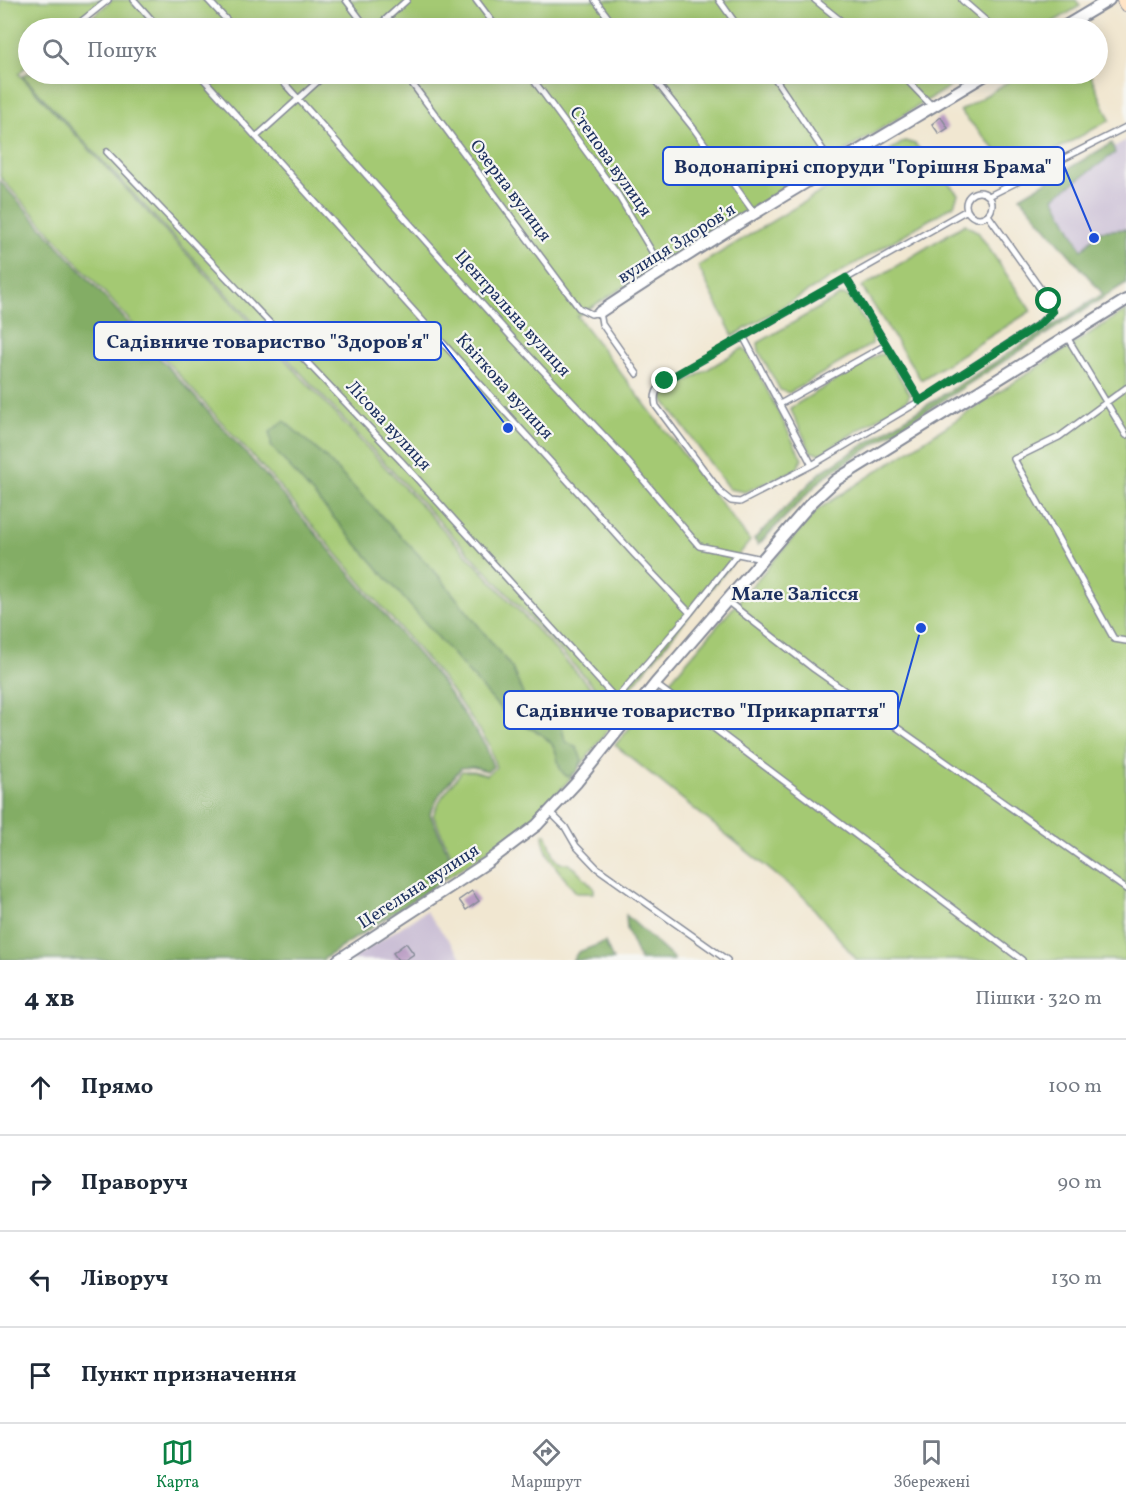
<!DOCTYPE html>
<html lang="uk">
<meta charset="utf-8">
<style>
body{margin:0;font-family:Vollkorn,serif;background:#f6f6f7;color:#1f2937}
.stop{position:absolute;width:18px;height:18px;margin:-14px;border:4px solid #0b8043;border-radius:50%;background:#fff}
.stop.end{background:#0b8043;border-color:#fff;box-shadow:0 2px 6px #0008}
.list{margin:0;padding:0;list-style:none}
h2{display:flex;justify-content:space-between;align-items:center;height:78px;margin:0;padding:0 24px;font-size:26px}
h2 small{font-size:20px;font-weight:400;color:#747a83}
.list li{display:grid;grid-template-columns:39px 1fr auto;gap:18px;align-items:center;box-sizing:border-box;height:96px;padding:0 24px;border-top:2px solid #e0e1e3}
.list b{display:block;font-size:22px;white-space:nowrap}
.list em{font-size:20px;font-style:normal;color:#747a83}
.icon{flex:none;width:33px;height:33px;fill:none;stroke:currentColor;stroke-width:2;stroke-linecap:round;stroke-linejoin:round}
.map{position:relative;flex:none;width:1126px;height:960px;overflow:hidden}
.search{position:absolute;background:#fff;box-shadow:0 3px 15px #0003;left:18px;right:18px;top:18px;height:66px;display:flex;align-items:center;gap:15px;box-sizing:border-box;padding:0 21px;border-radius:33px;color:#747a83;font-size:22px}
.sheet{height:462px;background:#fff}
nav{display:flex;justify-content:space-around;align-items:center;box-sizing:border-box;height:84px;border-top:2px solid #e0e1e3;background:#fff;font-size:16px;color:#747a83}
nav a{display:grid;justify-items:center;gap:3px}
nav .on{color:#0b8043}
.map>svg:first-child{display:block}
.industrial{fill:#cbbfd5}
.green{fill:#a4c973;stroke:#607c68;stroke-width:1.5}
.forest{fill:#83ad65;stroke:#4f6e62;stroke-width:1.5}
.building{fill:#b89ac2}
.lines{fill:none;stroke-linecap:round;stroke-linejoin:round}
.service-casing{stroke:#868b98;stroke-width:8}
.minor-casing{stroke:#868b98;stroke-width:14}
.secondary-casing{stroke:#868b98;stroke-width:16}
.service{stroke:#fff;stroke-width:5}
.minor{stroke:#fff;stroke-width:10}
.secondary{stroke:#ffe4c6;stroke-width:14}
.route{stroke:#0b8043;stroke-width:8}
.labels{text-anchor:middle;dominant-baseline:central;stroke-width:4.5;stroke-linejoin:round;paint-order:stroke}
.street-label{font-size:18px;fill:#1b2f5e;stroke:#f6f6f2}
.neighbourhood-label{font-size:20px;font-weight:bold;fill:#1b2f5e;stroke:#f6f6f2}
.leader{fill:none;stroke:#1d4ed8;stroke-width:2}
.callout-dot{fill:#1d4ed8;stroke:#f6f6f2;stroke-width:2}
.callout{fill:#f6f6f2;stroke:#1d4ed8;stroke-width:2}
.callout-label{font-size:20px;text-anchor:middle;font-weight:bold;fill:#1b2f5e}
</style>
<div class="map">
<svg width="1126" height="960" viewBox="0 0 1126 960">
<rect width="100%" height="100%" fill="#f6f6f2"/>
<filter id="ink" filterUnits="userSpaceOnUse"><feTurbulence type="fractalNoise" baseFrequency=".0167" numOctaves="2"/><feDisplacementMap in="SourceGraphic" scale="12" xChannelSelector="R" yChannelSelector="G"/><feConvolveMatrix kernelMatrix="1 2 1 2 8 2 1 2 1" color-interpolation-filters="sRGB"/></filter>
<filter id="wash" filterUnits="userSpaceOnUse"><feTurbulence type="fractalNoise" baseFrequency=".008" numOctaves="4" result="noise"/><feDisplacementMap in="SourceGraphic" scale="24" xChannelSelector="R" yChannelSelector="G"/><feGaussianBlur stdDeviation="1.35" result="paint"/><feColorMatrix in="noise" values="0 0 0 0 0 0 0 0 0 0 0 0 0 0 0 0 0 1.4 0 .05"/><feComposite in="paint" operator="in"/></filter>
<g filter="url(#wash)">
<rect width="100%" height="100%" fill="#f1e7d1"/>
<!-- industrial -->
<path class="industrial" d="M1126,140V279L1105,292L1031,196Z
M426,911L464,960H350Z"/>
<!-- green -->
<path class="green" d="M0,0H102L69,28H28V64L19,74L618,717C587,757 558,800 518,830C494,848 469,863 445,879L451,855L433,815L442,797L462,771H473L486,775L496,768L489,744L443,679L273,479L0,177Z
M112,0H1076L1080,6L1043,28H79Z
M28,72V74H970L577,316L750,541L614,708L23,76Z
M1021,74H1090L1110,120L1016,172L960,111Z
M905,141L915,144L958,194L954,205L733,336L698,266Z
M965,224L978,232L1031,311L921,380L862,287Z
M841,295L848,296L873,334L872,344L789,393L780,390L759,351L758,343Z
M1126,310V960H857L805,898L615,745L817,510Z
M743,348L749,354L802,459L797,469L745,492L729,489L663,399V396Z
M885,354L910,394L907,400L820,454L811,452L790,408L877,355Z
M543,834H546L555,858L560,863H567L575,868L594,888V893H577L574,890C562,874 543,856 543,834Z"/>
<!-- forest -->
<path class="forest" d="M1112,143L1115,153L1054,197L1082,250L1099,231L1126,229V283L825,476L758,545L754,539L822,471L1103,294L1020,197Z
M0,181L271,481L441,681L486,746L493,767L487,771L473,767L461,768L440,794L430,814L449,855L442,881L322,960H0Z
M284,421L323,455L438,575L512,668L525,699L532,706L548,714L562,728L565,741L577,748L582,760L577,772L568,777C554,769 561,753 550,742C538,729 527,728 514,721C508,717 502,710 497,705L271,446L270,432Z
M626,915L673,958L674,960H640L627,930Z
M605,942L613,960H573L578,952Z"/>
<g id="blocks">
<!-- building -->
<path class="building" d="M941,117L948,128L939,134L932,124Z
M472,891L479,901L466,910L459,900Z
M406,943L414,954L405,960H398L393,953Z"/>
</g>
</g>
<g filter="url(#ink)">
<use href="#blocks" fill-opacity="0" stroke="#868b98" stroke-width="1.5"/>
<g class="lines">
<!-- service casing -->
<g class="service-casing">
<path id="service" d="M134,0L159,28
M208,0L234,28
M346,0L367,28
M476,0L497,28
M595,0L616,28
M719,0L739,28
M815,0L850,28
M962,0L994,28
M73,28L108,0
M376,28L407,0
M199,74L635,555L690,613
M276,74L515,341L624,457L699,546L762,559
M405,74L579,308L591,314L600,312L602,324L637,374
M529,74L618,195L663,270
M650,74L694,129L755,214
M772,74L833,165
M901,74L932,106
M256,137L326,74
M107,152L401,461L616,699L690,613L737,554
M966 205a13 13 0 1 1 26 0a13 13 0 1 1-26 0Z
M989,196L1126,127
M967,210L665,381C657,389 653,394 656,406L721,493L731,501L740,502L812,465L920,401L1039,324L1052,312L1049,301L988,215
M846,278L920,401
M743,336L812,465
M1067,337L1126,435
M1126,388L1059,437L1014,459L1114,639L1126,641
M780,404L886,345
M727,601L814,669L1126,889
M655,684L1022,960
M550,812L565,827L576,846L597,868L727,960"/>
</g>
<!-- minor casing -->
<g class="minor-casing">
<path id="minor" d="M1062,28L1109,0
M600,312C726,228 857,152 987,74
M338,960L488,862L537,825L577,782L655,684L812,502L836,480L1126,300"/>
</g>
<!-- secondary casing -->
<g class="secondary-casing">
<path id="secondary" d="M1124,0L1126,4"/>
</g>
<!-- service -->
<use href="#service" class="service"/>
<!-- minor -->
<use href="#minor" class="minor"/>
<!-- secondary -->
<use href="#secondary" class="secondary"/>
</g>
</g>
<g class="lines" filter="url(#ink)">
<!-- route -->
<path class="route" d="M665,381L846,278L920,401L1040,324L1052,312L1049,301"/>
</g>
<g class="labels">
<!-- street labels -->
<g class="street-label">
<text transform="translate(610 162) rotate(55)">Степова вулиця</text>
<text transform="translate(510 191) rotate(53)">Озерна вулиця</text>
<text transform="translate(677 244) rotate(-32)">вулиця Здоровʼя</text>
<text transform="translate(512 314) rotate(48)">Центральна вулиця</text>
<text transform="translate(504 387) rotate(48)">Квіткова вулиця</text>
<text transform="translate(388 426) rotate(47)">Лісова вулиця</text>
<text transform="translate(419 887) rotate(-33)">Цегельна вулиця</text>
</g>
<!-- neighbourhood labels -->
<g class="neighbourhood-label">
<text x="795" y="595">Мале Залісся</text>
</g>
</g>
<!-- callouts -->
<path class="leader" d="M1094 238L1064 166M508 428L441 341M921 628L898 710"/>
<g class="callout-dot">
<circle cx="1094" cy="238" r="6"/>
<circle cx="508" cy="428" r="6"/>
<circle cx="921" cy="628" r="6"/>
</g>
<g class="callout">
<rect x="663" y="147" width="401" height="38" rx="6"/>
<rect x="94" y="322" width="347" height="38" rx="6"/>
<rect x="504" y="691" width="394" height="38" rx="6"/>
</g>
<g class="callout-label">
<text x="863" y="173">Водонапірні споруди "Горішня Брама"</text>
<text x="268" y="348">Садівниче товариство "Здоров'я"</text>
<text x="701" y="717">Садівниче товариство "Прикарпаття"</text>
</g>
</svg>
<div class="stop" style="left:1049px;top:301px"></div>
<div class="stop end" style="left:665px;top:381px"></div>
<div class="search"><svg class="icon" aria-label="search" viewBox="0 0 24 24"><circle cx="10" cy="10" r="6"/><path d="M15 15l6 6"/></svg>Пошук</div>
</div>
<section class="sheet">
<h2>4 хв<small>Пішки · 320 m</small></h2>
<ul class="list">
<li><svg class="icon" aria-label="ahead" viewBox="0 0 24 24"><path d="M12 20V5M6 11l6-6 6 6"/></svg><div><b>Прямо</b></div><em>100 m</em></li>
<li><svg class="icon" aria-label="right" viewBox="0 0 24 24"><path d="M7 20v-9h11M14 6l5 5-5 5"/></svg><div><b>Праворуч</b></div><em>90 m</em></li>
<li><svg class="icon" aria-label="left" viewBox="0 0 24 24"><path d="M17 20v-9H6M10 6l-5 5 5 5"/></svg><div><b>Ліворуч</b></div><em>130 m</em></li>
<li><svg class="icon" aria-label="arrive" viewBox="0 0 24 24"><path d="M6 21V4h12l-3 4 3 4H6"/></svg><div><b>Пункт призначення</b></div></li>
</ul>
</section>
<nav>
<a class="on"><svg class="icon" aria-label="map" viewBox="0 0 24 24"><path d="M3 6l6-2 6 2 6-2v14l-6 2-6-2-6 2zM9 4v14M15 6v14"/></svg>Карта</a>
<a><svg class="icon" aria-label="directions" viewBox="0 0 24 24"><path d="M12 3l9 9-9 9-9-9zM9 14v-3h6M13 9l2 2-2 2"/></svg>Маршрут</a>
<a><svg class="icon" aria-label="saved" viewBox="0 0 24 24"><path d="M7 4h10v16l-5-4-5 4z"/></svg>Збережені</a>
</nav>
